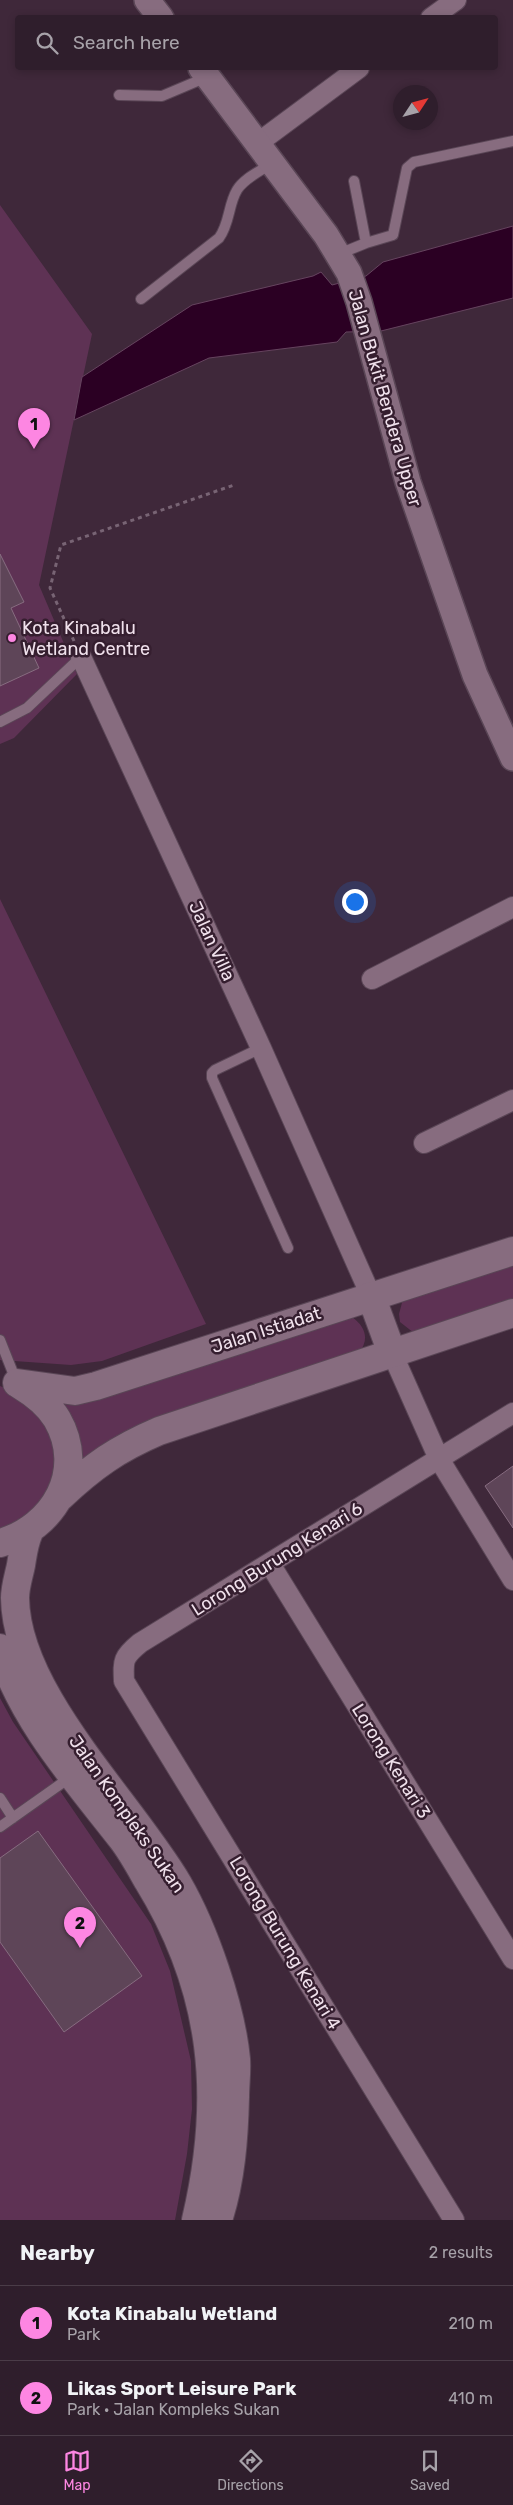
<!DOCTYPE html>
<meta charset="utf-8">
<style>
body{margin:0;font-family:Rubik,sans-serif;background:#3b2b38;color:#f1f3f6}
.compass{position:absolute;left:393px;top:85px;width:45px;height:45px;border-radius:50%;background:#2f1e2c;box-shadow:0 2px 8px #0003;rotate:54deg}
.you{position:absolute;left:354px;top:901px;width:18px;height:18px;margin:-12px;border:4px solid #fff;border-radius:50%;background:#1a73e8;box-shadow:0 0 0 8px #1a73e833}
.badge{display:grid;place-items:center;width:32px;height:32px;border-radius:50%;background:#fd86e2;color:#111;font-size:16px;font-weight:700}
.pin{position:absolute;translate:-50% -41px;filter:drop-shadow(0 1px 2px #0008)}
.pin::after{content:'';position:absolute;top:26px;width:18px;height:15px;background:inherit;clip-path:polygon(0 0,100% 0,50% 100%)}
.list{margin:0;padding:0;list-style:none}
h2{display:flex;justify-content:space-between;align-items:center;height:65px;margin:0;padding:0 20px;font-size:21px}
h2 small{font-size:16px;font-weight:400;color:#a7a2a9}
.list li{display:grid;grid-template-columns:32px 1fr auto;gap:15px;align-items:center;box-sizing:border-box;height:75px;padding:0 20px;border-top:1px solid #4a3c48}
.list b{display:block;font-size:19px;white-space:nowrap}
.list p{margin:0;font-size:16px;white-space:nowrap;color:#a7a2a9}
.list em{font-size:16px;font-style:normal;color:#a7a2a9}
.icon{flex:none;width:28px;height:28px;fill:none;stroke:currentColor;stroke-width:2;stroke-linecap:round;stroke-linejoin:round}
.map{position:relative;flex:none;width:513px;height:2220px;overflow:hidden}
.search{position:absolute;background:#2f1e2c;box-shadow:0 2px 8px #0003;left:15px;right:15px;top:15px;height:55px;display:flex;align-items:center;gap:12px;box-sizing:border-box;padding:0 18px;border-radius:5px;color:#a7a2a9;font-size:19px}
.sheet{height:215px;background:#2f1e2c}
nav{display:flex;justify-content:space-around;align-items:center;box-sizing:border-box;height:70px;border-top:1px solid #4a3c48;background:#2f1e2c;font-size:14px;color:#a7a2a9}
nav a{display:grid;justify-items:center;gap:2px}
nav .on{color:#fd86e2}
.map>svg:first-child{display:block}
.green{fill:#5e3254}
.water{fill:#2b0023;stroke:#66445f}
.building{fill:#5e4558;stroke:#876c80}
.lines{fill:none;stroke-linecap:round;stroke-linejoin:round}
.service-casing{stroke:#5a4656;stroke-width:12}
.minor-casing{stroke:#5a4656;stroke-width:22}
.tertiary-casing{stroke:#5a4656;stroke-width:28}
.secondary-casing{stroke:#5a4656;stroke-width:30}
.path{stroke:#786474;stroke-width:3;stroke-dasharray:4 4;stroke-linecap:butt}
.service{stroke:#876c7f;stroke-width:10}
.minor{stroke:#876c7f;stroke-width:20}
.tertiary{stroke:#876c7f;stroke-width:25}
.secondary{stroke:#876c7f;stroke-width:28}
.poi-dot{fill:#fd86e2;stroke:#351e2f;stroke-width:2}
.labels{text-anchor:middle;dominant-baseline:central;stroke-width:5;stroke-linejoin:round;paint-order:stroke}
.street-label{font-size:18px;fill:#f0e1ec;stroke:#351e2f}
.poi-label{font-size:18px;fill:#f0e1ec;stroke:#351e2f;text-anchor:start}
</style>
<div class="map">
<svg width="513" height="2220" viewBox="0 0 513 2220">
<rect width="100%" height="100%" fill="#3f283a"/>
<!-- green -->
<path class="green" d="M0,205L92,334L39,585L77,674L14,738L0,744Z
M0,899L206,1324L102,1361L71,1365L0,1360Z
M513,1258V1303L414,1333L400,1322L399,1314L403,1299Z
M352,1317C366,1327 370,1340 358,1354L78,1465L60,1403Z
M0,1386L33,1401L60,1451L45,1505L0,1531Z
M0,1698L13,1722L151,1924L170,1971L191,2061L192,2109L187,2154L175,2220H0Z"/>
<!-- water -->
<path class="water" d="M513,226V298L381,331L346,332L337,342L209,358L74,420L82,377L192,305L313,276L321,272L332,285L366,276L383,262Z"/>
<!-- building -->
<path class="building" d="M0,554L24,602L11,608L39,668L0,686Z
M513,1466V1528L485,1486Z
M38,1831L142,1976L64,2032L0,1942V1858Z"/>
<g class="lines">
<!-- service casing -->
<g class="service-casing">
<path id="service" d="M119,95L162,96L207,77
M354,181L366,243
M339,254L366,243L393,235L407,168L414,162L513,141
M141,299L219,238C230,223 228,205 237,190C244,178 261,171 272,163
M0,722L27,708L81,657
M261,1048L215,1070L212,1073V1078L288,1248
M0,1340L17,1383
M0,1798L13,1818
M0,1827L72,1776"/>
</g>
<!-- minor casing -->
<g class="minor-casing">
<path id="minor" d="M431,18L456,0
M258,143L359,68
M81,657L261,1048L371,1296
M372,979L513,907
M424,1143L513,1100
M392,1353L439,1459L513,1580
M270,1564L513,1959
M454,2220L124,1681C123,1660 123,1657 140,1643L513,1413"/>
</g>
<!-- tertiary casing -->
<g class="tertiary-casing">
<path id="tertiary" d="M147,0L161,18
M201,68L326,235L349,273L359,302L408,482L475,675L513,758"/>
</g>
<!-- secondary casing -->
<g class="secondary-casing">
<path id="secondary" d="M371,1296L392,1353
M17,1383L75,1391L96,1386L513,1251
M60,1497C93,1466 117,1449 159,1431L513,1313
M29,1532C24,1543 23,1553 21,1565C19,1575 15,1587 15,1598C16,1694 130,1802 178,1884C204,1929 231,2007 236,2059C237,2071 235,2084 235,2097C234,2138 231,2180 218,2220
M0,1543C54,1528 87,1471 57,1419C48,1404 35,1394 20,1385
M0,1648C22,1720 77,1781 122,1839C132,1852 140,1867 148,1881C215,1990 225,2097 196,2220"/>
</g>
<!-- path -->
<path class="path" d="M74,641L50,588L61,545L234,485"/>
<!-- service -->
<use href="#service" class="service"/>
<!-- minor -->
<use href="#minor" class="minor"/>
<!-- tertiary -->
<use href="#tertiary" class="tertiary"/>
<!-- secondary -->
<use href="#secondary" class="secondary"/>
</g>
<!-- markers -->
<circle class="poi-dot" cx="12" cy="638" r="5"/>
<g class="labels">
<!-- street labels -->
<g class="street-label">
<text transform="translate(385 398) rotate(74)">Jalan Bukit Bendera Upper</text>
<text transform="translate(212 941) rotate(65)">Jalan Villa</text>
<text transform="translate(266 1330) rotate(-18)">Jalan Istiadat</text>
<text transform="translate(277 1559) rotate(-32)">Lorong Burung Kenari 6</text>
<text transform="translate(391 1761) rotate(58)">Lorong Kenari 3</text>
<text transform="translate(127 1814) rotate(55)">Jalan Kompleks Sukan</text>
<text transform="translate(285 1943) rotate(59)">Lorong Burung Kenari 4</text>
</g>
<!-- poi labels -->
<g class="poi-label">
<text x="22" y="628">Kota Kinabalu<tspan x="22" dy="21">Wetland Centre</tspan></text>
</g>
</g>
</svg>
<svg class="compass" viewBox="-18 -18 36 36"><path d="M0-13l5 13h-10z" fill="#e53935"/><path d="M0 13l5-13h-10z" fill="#a7a2a9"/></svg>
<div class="you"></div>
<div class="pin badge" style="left:34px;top:449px">1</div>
<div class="pin badge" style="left:80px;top:1948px">2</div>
<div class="search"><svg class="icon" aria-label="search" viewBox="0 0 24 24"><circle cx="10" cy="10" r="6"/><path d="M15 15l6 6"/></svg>Search here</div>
</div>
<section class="sheet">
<h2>Nearby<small>2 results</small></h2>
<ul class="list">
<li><span class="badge">1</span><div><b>Kota Kinabalu Wetland</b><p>Park</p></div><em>210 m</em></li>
<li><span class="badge">2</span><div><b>Likas Sport Leisure Park</b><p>Park · Jalan Kompleks Sukan</p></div><em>410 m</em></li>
</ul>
</section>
<nav>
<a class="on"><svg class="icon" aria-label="map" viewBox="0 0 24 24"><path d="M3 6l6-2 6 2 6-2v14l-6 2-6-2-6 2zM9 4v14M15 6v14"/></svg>Map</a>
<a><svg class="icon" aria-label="directions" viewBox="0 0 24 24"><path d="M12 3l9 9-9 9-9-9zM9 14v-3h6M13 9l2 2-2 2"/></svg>Directions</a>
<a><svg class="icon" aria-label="saved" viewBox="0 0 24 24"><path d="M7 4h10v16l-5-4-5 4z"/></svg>Saved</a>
</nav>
